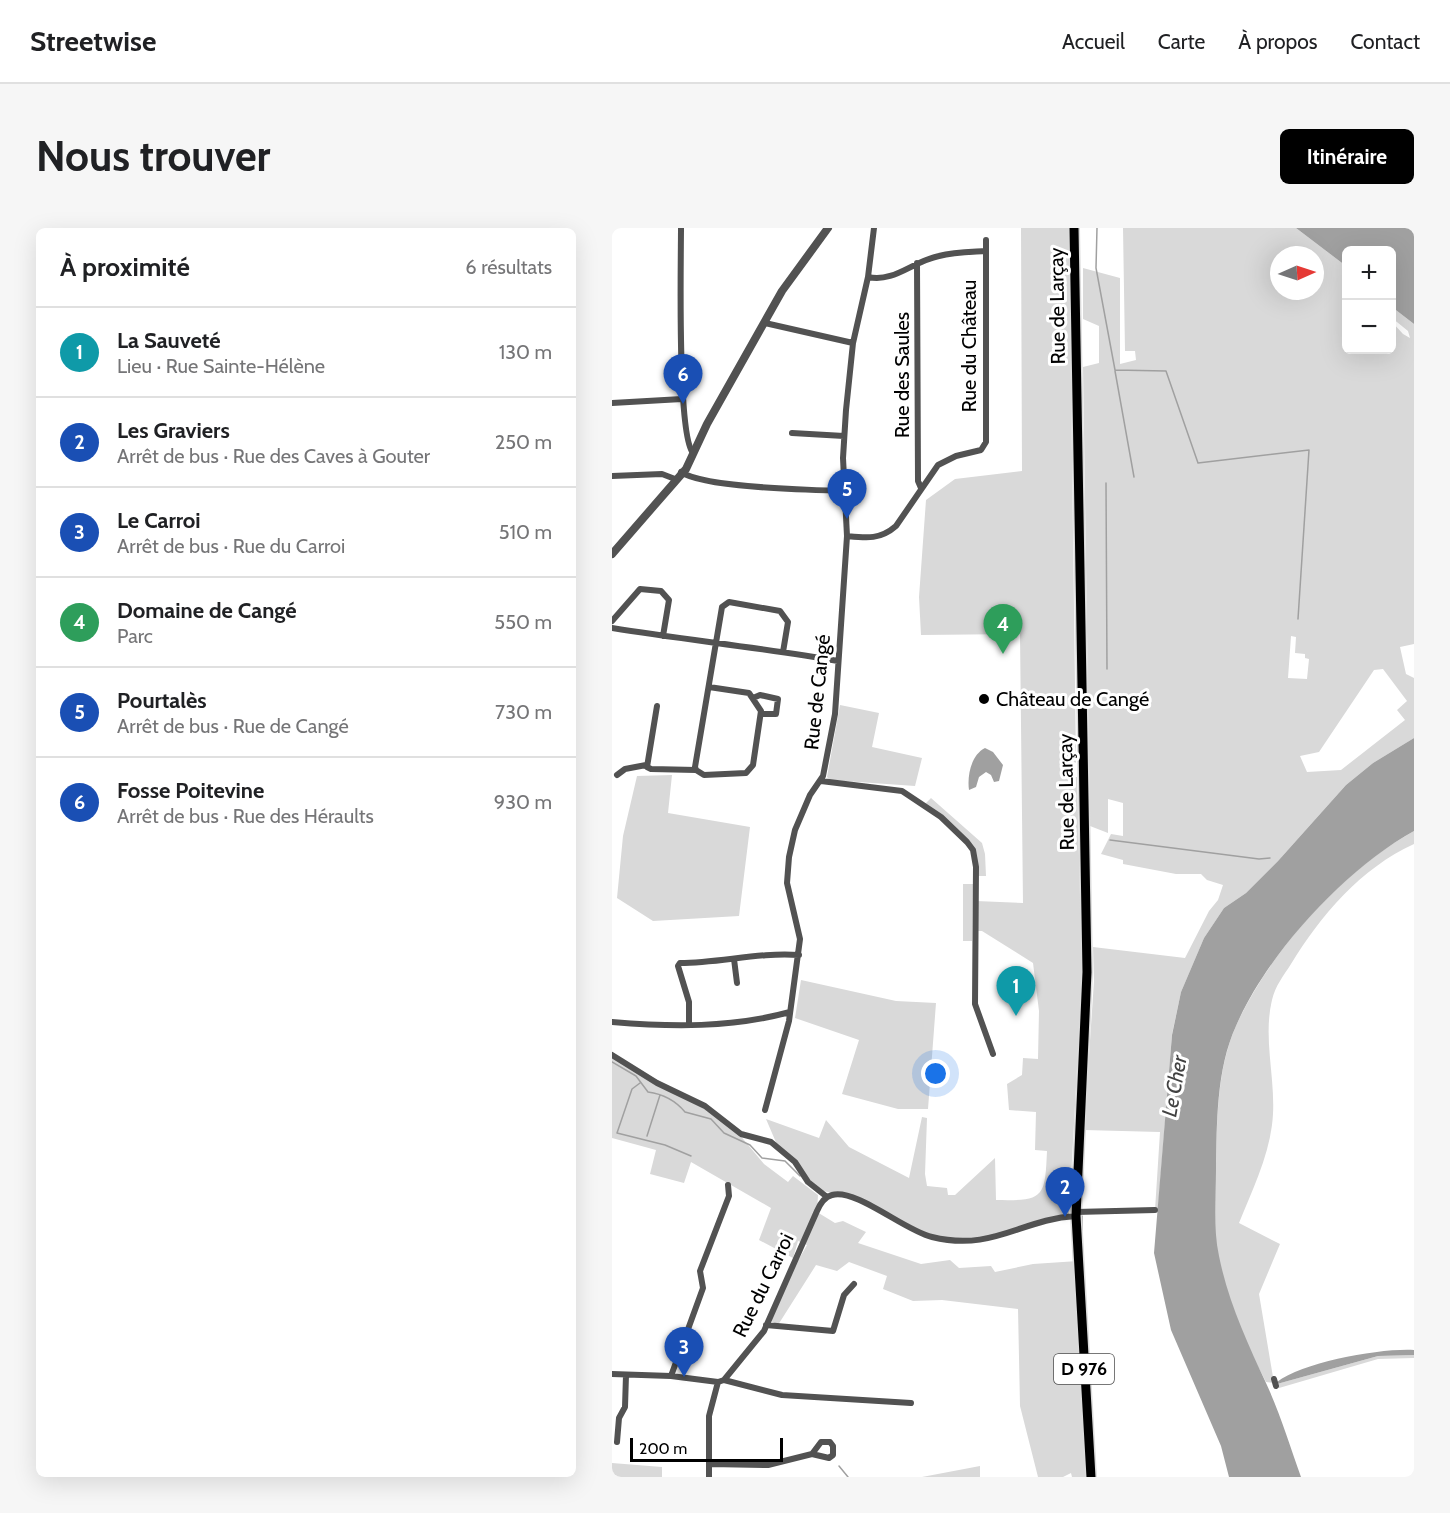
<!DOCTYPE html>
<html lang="fr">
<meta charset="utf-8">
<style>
body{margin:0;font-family:Cabin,sans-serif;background:#f6f6f6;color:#202124}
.controls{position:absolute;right:18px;top:18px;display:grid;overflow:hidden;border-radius:9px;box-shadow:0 6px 24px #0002}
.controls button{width:54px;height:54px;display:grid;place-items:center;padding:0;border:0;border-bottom:2px solid #e0e0e0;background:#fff;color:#202124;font:30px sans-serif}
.compass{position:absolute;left:658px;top:18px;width:54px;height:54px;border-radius:50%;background:#fff;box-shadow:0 6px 24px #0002;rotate:87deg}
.scale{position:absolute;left:18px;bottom:15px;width:153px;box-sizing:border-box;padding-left:6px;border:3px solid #000;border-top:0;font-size:16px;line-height:21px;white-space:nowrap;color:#000;-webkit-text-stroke:4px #fff;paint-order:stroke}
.you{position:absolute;left:324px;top:846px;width:21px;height:21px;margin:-15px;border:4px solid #fff;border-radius:50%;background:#1a73e8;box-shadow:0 0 0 9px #1a73e833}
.badge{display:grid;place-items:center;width:39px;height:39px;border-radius:50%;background:#000;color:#fff;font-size:20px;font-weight:700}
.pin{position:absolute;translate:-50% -50px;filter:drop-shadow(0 2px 3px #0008)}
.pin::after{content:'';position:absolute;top:32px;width:21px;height:18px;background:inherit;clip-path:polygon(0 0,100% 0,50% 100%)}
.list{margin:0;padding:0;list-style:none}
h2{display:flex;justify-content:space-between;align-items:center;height:78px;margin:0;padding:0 24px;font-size:26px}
h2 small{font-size:20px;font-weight:400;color:#757577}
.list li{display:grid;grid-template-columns:39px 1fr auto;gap:18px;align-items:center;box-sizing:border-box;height:90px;padding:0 24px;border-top:2px solid #e0e0e0}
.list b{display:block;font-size:22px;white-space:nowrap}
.list p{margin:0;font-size:20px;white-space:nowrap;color:#757577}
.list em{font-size:20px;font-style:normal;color:#757577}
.map{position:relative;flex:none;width:802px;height:1249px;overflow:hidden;border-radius:9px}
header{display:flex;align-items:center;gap:36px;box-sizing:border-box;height:84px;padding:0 30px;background:#fff;border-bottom:2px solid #e0e0e0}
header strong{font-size:28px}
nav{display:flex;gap:33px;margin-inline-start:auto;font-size:21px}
.intro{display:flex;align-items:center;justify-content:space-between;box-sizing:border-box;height:144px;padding:0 36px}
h1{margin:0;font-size:42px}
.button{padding:15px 27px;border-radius:9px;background:#000;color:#fff;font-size:21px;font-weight:700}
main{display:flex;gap:36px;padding:0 36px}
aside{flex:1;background:#fff;border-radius:9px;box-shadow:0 6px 24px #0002}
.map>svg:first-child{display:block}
.green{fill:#d9d9d9;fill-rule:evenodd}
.water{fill:#a0a0a0}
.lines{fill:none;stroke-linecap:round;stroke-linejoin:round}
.stream{stroke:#a0a0a0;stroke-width:1.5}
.primary-casing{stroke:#dbdbdb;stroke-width:12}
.minor{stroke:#525252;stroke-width:6}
.tertiary{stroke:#525252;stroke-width:8}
.primary{stroke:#000;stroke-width:9}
.poi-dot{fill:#000;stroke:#fff;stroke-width:2}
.labels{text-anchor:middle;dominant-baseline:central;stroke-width:6;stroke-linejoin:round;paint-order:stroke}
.shield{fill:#fff;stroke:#4c4c4c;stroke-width:1.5}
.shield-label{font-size:18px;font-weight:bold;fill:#000}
.street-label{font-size:20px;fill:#000;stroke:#fff}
.poi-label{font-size:20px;fill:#000;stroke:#fff;text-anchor:start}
.water-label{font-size:21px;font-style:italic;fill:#414141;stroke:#fff}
</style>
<header>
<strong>Streetwise</strong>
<nav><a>Accueil</a><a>Carte</a><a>À propos</a><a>Contact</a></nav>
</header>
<div class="intro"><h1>Nous trouver</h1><a class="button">Itinéraire</a></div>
<main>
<aside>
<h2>À proximité<small>6 résultats</small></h2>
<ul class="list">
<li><span class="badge" style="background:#0f9aa8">1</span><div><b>La Sauveté</b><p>Lieu · Rue Sainte-Hélène</p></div><em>130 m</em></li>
<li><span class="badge" style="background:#1a4fb4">2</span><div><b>Les Graviers</b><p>Arrêt de bus · Rue des Caves à Gouter</p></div><em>250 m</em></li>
<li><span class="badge" style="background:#1a4fb4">3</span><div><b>Le Carroi</b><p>Arrêt de bus · Rue du Carroi</p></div><em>510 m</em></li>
<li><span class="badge" style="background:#2e9e5b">4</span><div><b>Domaine de Cangé</b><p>Parc</p></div><em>550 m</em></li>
<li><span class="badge" style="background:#1a4fb4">5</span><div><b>Pourtalès</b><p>Arrêt de bus · Rue de Cangé</p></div><em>730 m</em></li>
<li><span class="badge" style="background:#1a4fb4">6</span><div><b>Fosse Poitevine</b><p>Arrêt de bus · Rue des Héraults</p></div><em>930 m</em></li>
</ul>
</aside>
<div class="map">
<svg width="802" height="1249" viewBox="0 0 802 1249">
<rect width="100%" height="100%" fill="#fff"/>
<!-- green -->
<path class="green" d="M409,0H457L464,534L460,539L462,540L461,549H465L470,747L457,988L374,1013L320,1009L235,968L206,962L166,919L154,891L207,910L214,892L237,919L297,950L310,889L315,890L313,946L315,958L335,960L336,967H343L383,930L384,972C432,973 433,970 435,923L423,922L424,884L397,882L395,856L410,847L411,830L426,831L427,783L421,735L370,703H364V673L411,675L408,406L309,407L307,369L314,272L343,251L410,243Z
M511,0H684L734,38V122H780V94L791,106L798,110L796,103L780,90V79L802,96V416L788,419L794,446L802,450V510L761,535L734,557L666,633L634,665L612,680L592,710L569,764L560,806L546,982H543L548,904L472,902L482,753L481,719L573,730L597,683L606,672L611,657L595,652L589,646H564L511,636V632L489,626L499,606L511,608V575L496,571V605L478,598L471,139L487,135V98L471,91V40L508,50V136L524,132L523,123H513ZM667,27H703V63H667ZM679,408L684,409L683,425L693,426V430L697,431L695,451L676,450ZM771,441L795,473L785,482L793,492L729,542L695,544L688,528L707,524L762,442Z
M228,477L267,485L260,519L310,530L303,558L218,552L215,549Z
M60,547L56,585L138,599L127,688L41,693L5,670L11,608L25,548Z
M319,570L370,615L373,626L374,648H364L358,618L312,577Z
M802,603V616C749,640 708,688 679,736C672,747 663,758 660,772C651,809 663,848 661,886C659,924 641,960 627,995L668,1016L647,1066L662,1155L654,1154C633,1114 615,1071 606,1027C601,1000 603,972 604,945C605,897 604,843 624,798C657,724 731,642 802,603Z
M351,656H361L360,713H351Z
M189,752L284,773L324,775L316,881H286L230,866L247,812L183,790Z
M0,827L93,878L122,900L152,936L176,954L181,948L206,967L205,984L223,995L231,993L254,1004L246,1015L309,1036L338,1032L347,1040L379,1038L383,1044L421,1036L466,1033L479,1249H460L459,1245L451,1249H426L408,1178L406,1081L330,1072L301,1073L271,1061L275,1048L237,1034L225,1043L204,1037L166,1097L159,1093L174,1054L195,1017L186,1013L181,1030L147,1012L159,980L79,934L72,955L38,946L44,922L0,910Z
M802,1127V1130L766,1131L667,1160L665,1156L766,1128Z
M0,1235L50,1239V1249H0Z
M368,1238V1249H310Z"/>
<!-- water -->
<path class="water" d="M684,0H802V96L780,79V22H734V38Z
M802,510V603C733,641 655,726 624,798C604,842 605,895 604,942C604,970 601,1000 607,1028C616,1073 635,1114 654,1155C668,1185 678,1218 689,1249H617L609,1218L559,1102L542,1025L560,807L569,764L592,710L612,680L634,665L666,633L734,557L761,535Z
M373,520L381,524L391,537L387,553L382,554L379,547L374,544L367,549L364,559L357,562C355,548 359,527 373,520Z
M802,1122V1127L766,1128L665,1156V1154C691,1134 769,1120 802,1122Z"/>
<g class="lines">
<!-- stream -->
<path class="stream" d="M485,0L484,40L503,142L554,143L586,235L697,222L686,391
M503,143L522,249
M494,255L495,441
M498,612L647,631L658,630
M0,834L24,848L36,864C51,866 63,872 73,884L99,891L112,905L138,917L150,930L173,933L188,948
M28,855L20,861L5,905L53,917L79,928
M35,908L48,867
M470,988V1002
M227,1238L236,1249"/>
<!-- primary casing -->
<g class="primary-casing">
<path id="primary" d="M462,0L475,744L464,988L479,1249"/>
</g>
<!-- minor -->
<path class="minor" d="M69,0C69,34 65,207 81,225
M374,12V23
M305,35L306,253L309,260
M153,95L241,115
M0,175L70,171
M180,205L232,208
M69,244C92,260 200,262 233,263
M0,248L50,246L63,251
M235,308C254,310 268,312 284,298L326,237L344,228L369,222L374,214V23C358,24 342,24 327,28C301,33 282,55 256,49
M0,393L28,361L49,363L57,372L51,408
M0,400C75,412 151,420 226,433
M97,459L137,465L149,483L141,537L134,545L92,547L84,542L83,539L110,379L117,374L168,383L176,394L171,424
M141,470L148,467L166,471L164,486H149
M45,478L35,539L39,541L84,542
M5,547L13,541L34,537
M209,553L290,563L329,589L355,614L361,622L364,639L363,776L381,826
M122,731L125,755
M0,794C59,799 120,800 178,784
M77,797V774L66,738L68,735C108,735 147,724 187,727
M0,827L45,855L93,878L129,906L159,914L183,934L196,954L215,969
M153,882L177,793L188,711L175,655L177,629L183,602L198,567L211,548L223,486L235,308L231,230L234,182L241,115L256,49L262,0
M464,984L543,982
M154,1097L221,1103L232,1067L242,1056
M0,1146L59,1148L106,1154L112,1152L152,1103L205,983C208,976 212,969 220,967C244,960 293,1003 320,1009C381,1024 409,991 464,988
M59,1148L91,1060L88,1043L117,968L116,957
M662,1151L664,1158
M112,1152L170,1167L299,1175
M5,1214L7,1190L13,1179L14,1147
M98,1236L156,1237L200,1226L217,1230L221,1227V1218L218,1214H209L200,1226
M97,1249V1188L106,1154"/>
<!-- tertiary -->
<path class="tertiary" d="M0,326L74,241L95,196L170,63L216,0"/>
<!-- primary -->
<use href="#primary" class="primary"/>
</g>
<!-- markers -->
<circle class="poi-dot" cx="372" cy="471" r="6"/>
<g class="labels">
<!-- shield labels -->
<rect class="shield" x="442" y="1126" width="60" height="30" rx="4.5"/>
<g class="shield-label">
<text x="472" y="1141">D 976</text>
</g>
<!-- street labels -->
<g class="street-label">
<text transform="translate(445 78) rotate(-91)">Rue de Larçay</text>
<text transform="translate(357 118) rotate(-90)">Rue du Château</text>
<text transform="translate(290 147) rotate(-90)">Rue des Saules</text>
<text transform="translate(205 464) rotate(-84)">Rue de Cangé</text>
<text transform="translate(454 564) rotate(-91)">Rue de Larçay</text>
<text transform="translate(151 1057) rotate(-64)">Rue du Carroi</text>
</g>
<!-- poi labels -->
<g class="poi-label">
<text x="384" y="471">Château de Cangé</text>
</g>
<!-- water labels -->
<g class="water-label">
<text transform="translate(562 858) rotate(-80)">Le Cher</text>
</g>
</g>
</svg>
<div class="controls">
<button>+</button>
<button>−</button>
</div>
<svg class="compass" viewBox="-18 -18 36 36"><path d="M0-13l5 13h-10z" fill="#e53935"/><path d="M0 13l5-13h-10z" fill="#757577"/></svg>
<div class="scale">200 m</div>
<div class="you"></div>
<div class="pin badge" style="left:404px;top:788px;background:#0f9aa8">1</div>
<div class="pin badge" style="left:453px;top:989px;background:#1a4fb4">2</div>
<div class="pin badge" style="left:72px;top:1149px;background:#1a4fb4">3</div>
<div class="pin badge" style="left:391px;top:426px;background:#2e9e5b">4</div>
<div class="pin badge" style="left:235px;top:291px;background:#1a4fb4">5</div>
<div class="pin badge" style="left:71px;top:176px;background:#1a4fb4">6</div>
</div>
</main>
